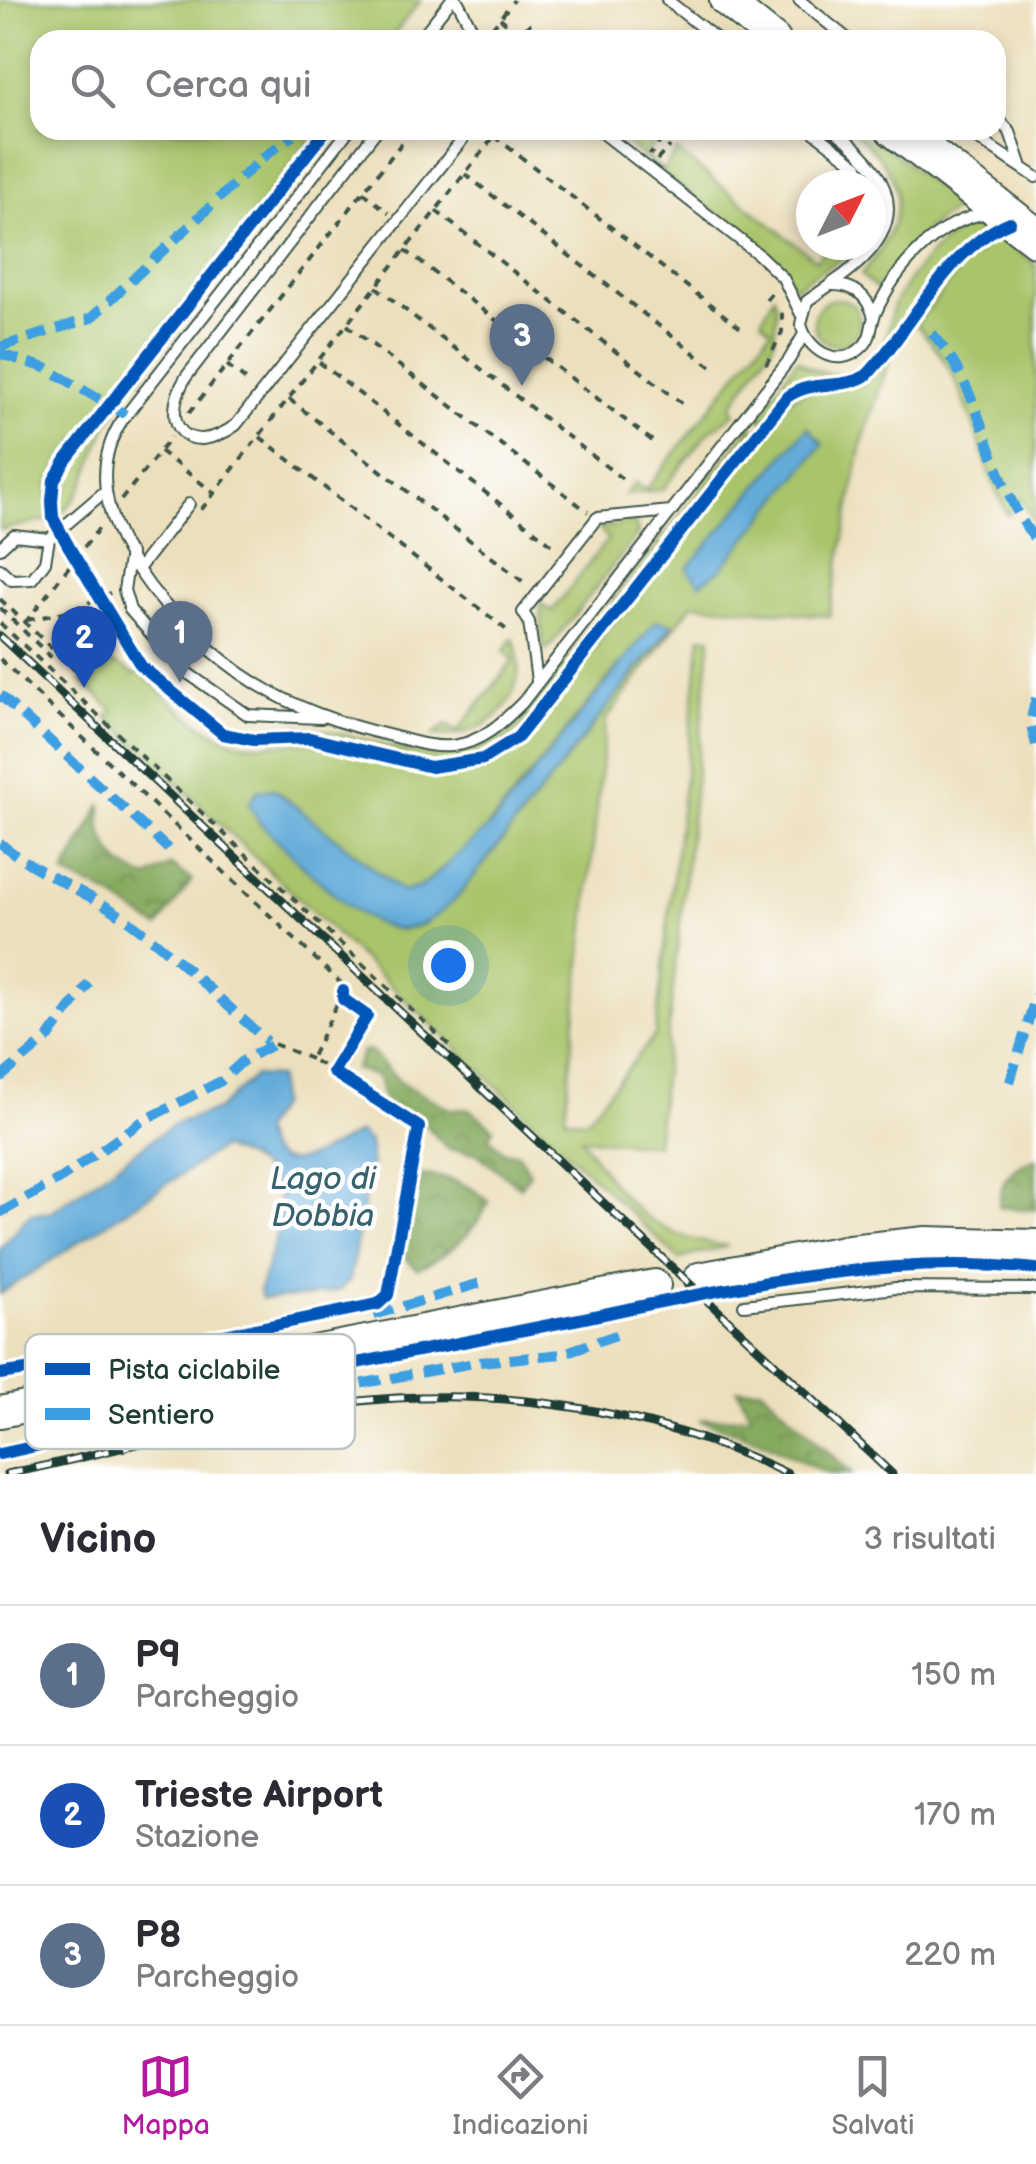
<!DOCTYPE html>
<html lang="it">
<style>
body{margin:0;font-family:"Balsamiq Sans",sans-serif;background:#f2f2f3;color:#2b2b33}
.compass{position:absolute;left:796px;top:170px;width:90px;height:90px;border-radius:50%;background:#fff;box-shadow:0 5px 15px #0003;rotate:48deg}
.you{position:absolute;left:448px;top:965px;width:35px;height:35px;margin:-25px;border:8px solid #fff;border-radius:50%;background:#1a73e8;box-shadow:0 0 0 15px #1a73e833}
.badge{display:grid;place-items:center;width:65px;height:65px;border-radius:50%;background:#b5179e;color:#fff;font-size:32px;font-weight:700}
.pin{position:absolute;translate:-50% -82px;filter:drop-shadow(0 2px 5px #0008)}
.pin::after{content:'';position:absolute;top:52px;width:35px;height:30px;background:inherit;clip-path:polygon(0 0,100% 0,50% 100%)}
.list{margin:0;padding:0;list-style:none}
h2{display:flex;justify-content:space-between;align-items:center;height:130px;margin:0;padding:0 40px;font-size:42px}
h2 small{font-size:32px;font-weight:400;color:#7c7c81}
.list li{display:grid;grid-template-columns:65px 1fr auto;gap:30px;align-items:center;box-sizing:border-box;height:140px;padding:0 40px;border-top:2px solid #e1e1e2}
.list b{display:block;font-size:38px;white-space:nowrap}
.list p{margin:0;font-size:32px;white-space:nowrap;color:#7c7c81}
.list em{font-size:32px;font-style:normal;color:#7c7c81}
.icon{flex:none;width:55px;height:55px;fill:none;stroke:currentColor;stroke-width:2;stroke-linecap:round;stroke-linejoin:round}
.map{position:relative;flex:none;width:1036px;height:1474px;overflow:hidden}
.search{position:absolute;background:#fff;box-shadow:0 5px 15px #0003;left:30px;right:30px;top:30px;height:110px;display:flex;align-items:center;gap:25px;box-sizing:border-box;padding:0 35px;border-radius:30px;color:#7c7c81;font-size:38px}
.sheet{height:550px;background:#fff}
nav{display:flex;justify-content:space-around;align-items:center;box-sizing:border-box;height:140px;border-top:2px solid #e1e1e2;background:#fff;font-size:28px;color:#7c7c81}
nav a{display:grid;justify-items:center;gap:5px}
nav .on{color:#b5179e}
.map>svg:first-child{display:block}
.grass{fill:#a9c46a;stroke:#64804f;stroke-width:2.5;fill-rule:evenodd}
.forest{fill:url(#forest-crowns);stroke:#527449;stroke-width:2.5}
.water{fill:#63acda;stroke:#417487;stroke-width:2.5}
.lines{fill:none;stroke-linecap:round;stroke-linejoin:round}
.lane-casing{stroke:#3e5548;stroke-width:14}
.primary-casing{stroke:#3e5548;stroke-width:34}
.path{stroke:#3e5548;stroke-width:4;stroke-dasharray:8 8;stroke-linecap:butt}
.lane{stroke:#fff;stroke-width:10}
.primary{stroke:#fff;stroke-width:30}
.rail-casing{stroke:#1f3d34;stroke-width:9}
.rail{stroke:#fff;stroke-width:5;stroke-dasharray:15;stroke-linecap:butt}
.quiet{stroke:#3c9ee2;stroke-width:10;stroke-dasharray:20 10;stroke-linecap:butt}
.cycleway-casing{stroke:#fff;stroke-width:19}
.cycleway{stroke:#0057b8;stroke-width:12}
.labels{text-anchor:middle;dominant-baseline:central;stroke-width:9;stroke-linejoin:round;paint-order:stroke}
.water-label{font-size:32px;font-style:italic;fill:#37646e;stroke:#fff}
.key{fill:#fff;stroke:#bcc5c2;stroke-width:2.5}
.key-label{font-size:28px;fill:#1f3d34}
</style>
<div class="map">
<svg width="1036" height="1474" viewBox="0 0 1036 1474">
<defs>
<pattern id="forest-crowns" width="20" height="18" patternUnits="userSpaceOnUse" patternTransform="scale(2.5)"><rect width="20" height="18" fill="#86aa5e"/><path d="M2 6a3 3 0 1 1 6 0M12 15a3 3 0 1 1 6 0" fill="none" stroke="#6d8c4e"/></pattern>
</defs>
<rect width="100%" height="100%" fill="#fff"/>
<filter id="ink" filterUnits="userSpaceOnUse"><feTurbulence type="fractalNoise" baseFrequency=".01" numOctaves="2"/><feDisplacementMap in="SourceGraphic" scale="20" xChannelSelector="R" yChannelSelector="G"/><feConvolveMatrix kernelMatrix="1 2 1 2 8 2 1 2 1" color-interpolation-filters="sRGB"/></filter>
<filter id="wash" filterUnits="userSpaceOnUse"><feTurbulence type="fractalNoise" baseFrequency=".0048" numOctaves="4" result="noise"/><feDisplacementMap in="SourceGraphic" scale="40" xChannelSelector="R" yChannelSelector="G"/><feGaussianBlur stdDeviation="2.25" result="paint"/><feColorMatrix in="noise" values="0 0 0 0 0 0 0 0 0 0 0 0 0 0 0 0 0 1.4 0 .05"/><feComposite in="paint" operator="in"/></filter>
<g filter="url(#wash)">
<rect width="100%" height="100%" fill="#ecdfbc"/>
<!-- grass -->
<path class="grass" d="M0,0H421L389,40H40V130H319L59,463L49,485L48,520L0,530Z
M329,130H336L120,404V398Z
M608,130H638L655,143L645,156L663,170L677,151L816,260L828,245H859C840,266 814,269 796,288L759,248Z
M851,130H866L959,206L928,228L878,290L861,275C909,218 912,178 851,130Z
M972,225L982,229L872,366L850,380L803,383L762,421L758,417L797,359C824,381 866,382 883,346C890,332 888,315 896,301C911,273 942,236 972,225Z
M998,235L1036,265V527L1021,497L1008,515C972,448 975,385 916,325L961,267Z
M774,296L777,306L774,342L731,407L735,413L709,432L663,489L625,495L635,482L646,490L771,330L761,320Z
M814 322a23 23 0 1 1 46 0a23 23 0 1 1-46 0Z
M890,357L862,443L829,616L692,604L606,720L565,1118L586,1120L655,1035L701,636L711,637L656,1145L581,1138C622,1201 650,1238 728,1246L679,1259L107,717L113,710L81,681L86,676L73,663C93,656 117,661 134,675L139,671C165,696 196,728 231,740C255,749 283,741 308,743C395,751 458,807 532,727L792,397L813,388L862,383ZM808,427L822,444L721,569L700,583L688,569ZM673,625L456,899L425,923L400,930L257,791L274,789L403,892L422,886L481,835L619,665Z
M112,409L116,412C90,445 95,490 57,515L59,479Z
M751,426L756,429L537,709C451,814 387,733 282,735L273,726C376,721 449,807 533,704Z
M635,522L638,534L548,649H543L540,603L552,611L608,539L599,528Z
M513,638C535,693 490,741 433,735L446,724L457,732L514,660L504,651Z"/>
<!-- forest -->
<path class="forest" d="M101,805C104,814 99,820 101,828C109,855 121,870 148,878L171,865L192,880L158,927L106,893L64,874Z
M370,1050L401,1083L451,1109H470L494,1129L489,1138L504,1152L518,1153L530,1173L520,1187L476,1153L448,1149L425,1124L383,1099L378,1077L355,1069L363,1051Z
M1036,1158V1210L999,1207C1002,1175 1007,1172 1036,1158Z
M420,1175C447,1176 470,1183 489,1202C474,1234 450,1253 418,1269L401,1254Z
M761,1388L852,1474H828L759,1440L699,1420L751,1416L737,1389Z"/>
<!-- water -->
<path class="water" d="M808,427L823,444L721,569L700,584L687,569Z
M656,621L673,624L456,899C440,913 424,928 402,929C360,932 289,850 259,822L249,804L257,791L274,789L403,892L423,886L493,823Z
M254,1076L278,1077L279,1105L262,1130C272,1192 329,1145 359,1133L369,1142L371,1160L350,1280L339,1290L310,1296L262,1299L259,1291C279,1226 306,1175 221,1148L0,1294V1249L30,1214L51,1212L176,1123L217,1110Z"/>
</g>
<g filter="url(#ink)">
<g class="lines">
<!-- lane casing -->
<g class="lane-casing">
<path id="lane" d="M457,0L473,31L485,40
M667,0L718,40
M799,0L849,40
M419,40L451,0
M457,40L473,31
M996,116L1010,132L1021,164
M349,130L123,419C59,512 181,637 257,684C299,710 344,725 392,736C412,741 431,748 452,746C481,743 502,723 522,703L789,360L804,334
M377,130L186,377C157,426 189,459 236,425L470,130
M599,130L758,254L783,278L801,314
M811,130L858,166L853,183
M920,130L1036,220
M965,130L1036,177
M831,284C908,233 905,184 834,130
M874,317C867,294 853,284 830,285L807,301L801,324C807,350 837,369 860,349C873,339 870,326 875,314C895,268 938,220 988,213
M0,548L14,535L49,539
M130,553L124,590L130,610L183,670L248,715L321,718
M139,568L189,504
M0,569L12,580L32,579L45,562L49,539L103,493
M537,681L529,622L523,612L597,518L671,511
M744,1305L896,1288L1036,1289"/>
</g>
<!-- primary casing -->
<g class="primary-casing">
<path id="primary" d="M725,0L775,40
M891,130L1036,242
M699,1278L849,1250L926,1242L1036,1245
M0,1412L655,1285"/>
</g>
<!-- path -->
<path class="path" d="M500,18L521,35
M492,28L514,0
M528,40L521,35L533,20
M577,130L589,139
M642,130L659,143L650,155
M494,136L743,330
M657,160L670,146
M465,174L713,368
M363,192L389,213
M436,211L684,405
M405,250L655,443
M376,287L625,481
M766,300L774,290
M347,325L588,512
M319,362L555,547
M227,365L251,384
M766,365L782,332V308
M289,399L526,584
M189,413L412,130
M260,437L508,631
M160,451L214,493
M121,500L171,437
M201,510L499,130
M0,599L77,672
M0,608L50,656L43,663
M27,620L68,612L112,592
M0,623L452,1048
M25,623L103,523
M0,659L345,987L311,1059L333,1072
M274,1044L311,1059"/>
<!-- lane -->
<use href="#lane" class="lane"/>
<!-- primary -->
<use href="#primary" class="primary"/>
<!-- rail casing -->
<g class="rail-casing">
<path id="rail" d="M0,636L892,1474
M7,1474C121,1451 234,1415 350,1402C499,1385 652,1409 788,1474"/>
</g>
<!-- rail -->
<use href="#rail" class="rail"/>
<!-- quiet -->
<path class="quiet" d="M932,333C986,394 986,475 1036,541
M0,347L91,318L261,159L293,135
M0,354L46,368L126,415
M0,695L168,849
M1036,698L1030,722L1036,745
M0,843C39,875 85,890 126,919C176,955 221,1001 267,1041
M0,1078L48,1038L89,983
M1010,1082L1036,995
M0,1213L63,1177L141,1122L221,1081L244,1060L274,1044
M374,1315L484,1282
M155,1421L480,1362L561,1354L616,1335"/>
<!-- cycleway casing -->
<g class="cycleway-casing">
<path id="cycleway" d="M326,130L66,460L54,480L52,501L53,518L69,547L141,666L223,734L254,740L310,738L431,767L483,759L518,737L787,397C813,378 841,391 867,375C913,327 947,248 1010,222
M0,1374L141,1352L378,1304L388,1295L419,1127L333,1072L367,1016L343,999V991
M0,1454L149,1421L181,1397C310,1372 440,1347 569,1321C721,1290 880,1252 1036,1269"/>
</g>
<!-- cycleway -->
<use href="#cycleway" class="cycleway"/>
</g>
</g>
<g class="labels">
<!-- water labels -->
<g class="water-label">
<text x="323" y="1179">Lago di<tspan x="323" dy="37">Dobbia</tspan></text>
</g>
</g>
<!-- legend -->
<rect x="25" y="1334" width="330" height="115" rx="15" class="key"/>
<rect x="45" y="1363" width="45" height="12" fill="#0057b8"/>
<rect x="45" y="1408" width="45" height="12" fill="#3c9ee2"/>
<g class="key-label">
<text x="108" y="1379">Pista ciclabile</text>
<text x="108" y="1424">Sentiero</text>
</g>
</svg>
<svg class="compass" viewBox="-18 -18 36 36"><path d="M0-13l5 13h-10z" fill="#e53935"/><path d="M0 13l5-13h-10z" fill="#7c7c81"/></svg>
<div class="you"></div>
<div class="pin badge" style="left:180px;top:683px;background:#5c6f8a">1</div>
<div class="pin badge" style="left:84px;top:688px;background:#1a4fb4">2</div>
<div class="pin badge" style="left:522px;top:386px;background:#5c6f8a">3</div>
<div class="search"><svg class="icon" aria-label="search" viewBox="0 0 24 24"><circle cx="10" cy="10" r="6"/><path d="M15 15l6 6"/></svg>Cerca qui</div>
</div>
<section class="sheet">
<h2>Vicino<small>3 risultati</small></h2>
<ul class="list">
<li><span class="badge" style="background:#5c6f8a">1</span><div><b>P9</b><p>Parcheggio</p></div><em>150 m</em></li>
<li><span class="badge" style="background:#1a4fb4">2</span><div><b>Trieste Airport</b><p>Stazione</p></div><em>170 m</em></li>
<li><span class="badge" style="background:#5c6f8a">3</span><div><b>P8</b><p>Parcheggio</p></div><em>220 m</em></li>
</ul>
</section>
<nav>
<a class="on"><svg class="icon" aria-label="map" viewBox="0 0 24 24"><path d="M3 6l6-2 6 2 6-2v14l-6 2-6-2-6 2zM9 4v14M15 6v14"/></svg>Mappa</a>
<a><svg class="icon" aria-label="directions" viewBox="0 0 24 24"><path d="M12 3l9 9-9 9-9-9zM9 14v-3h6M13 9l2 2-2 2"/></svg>Indicazioni</a>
<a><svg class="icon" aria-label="saved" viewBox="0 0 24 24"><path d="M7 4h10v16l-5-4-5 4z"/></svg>Salvati</a>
</nav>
